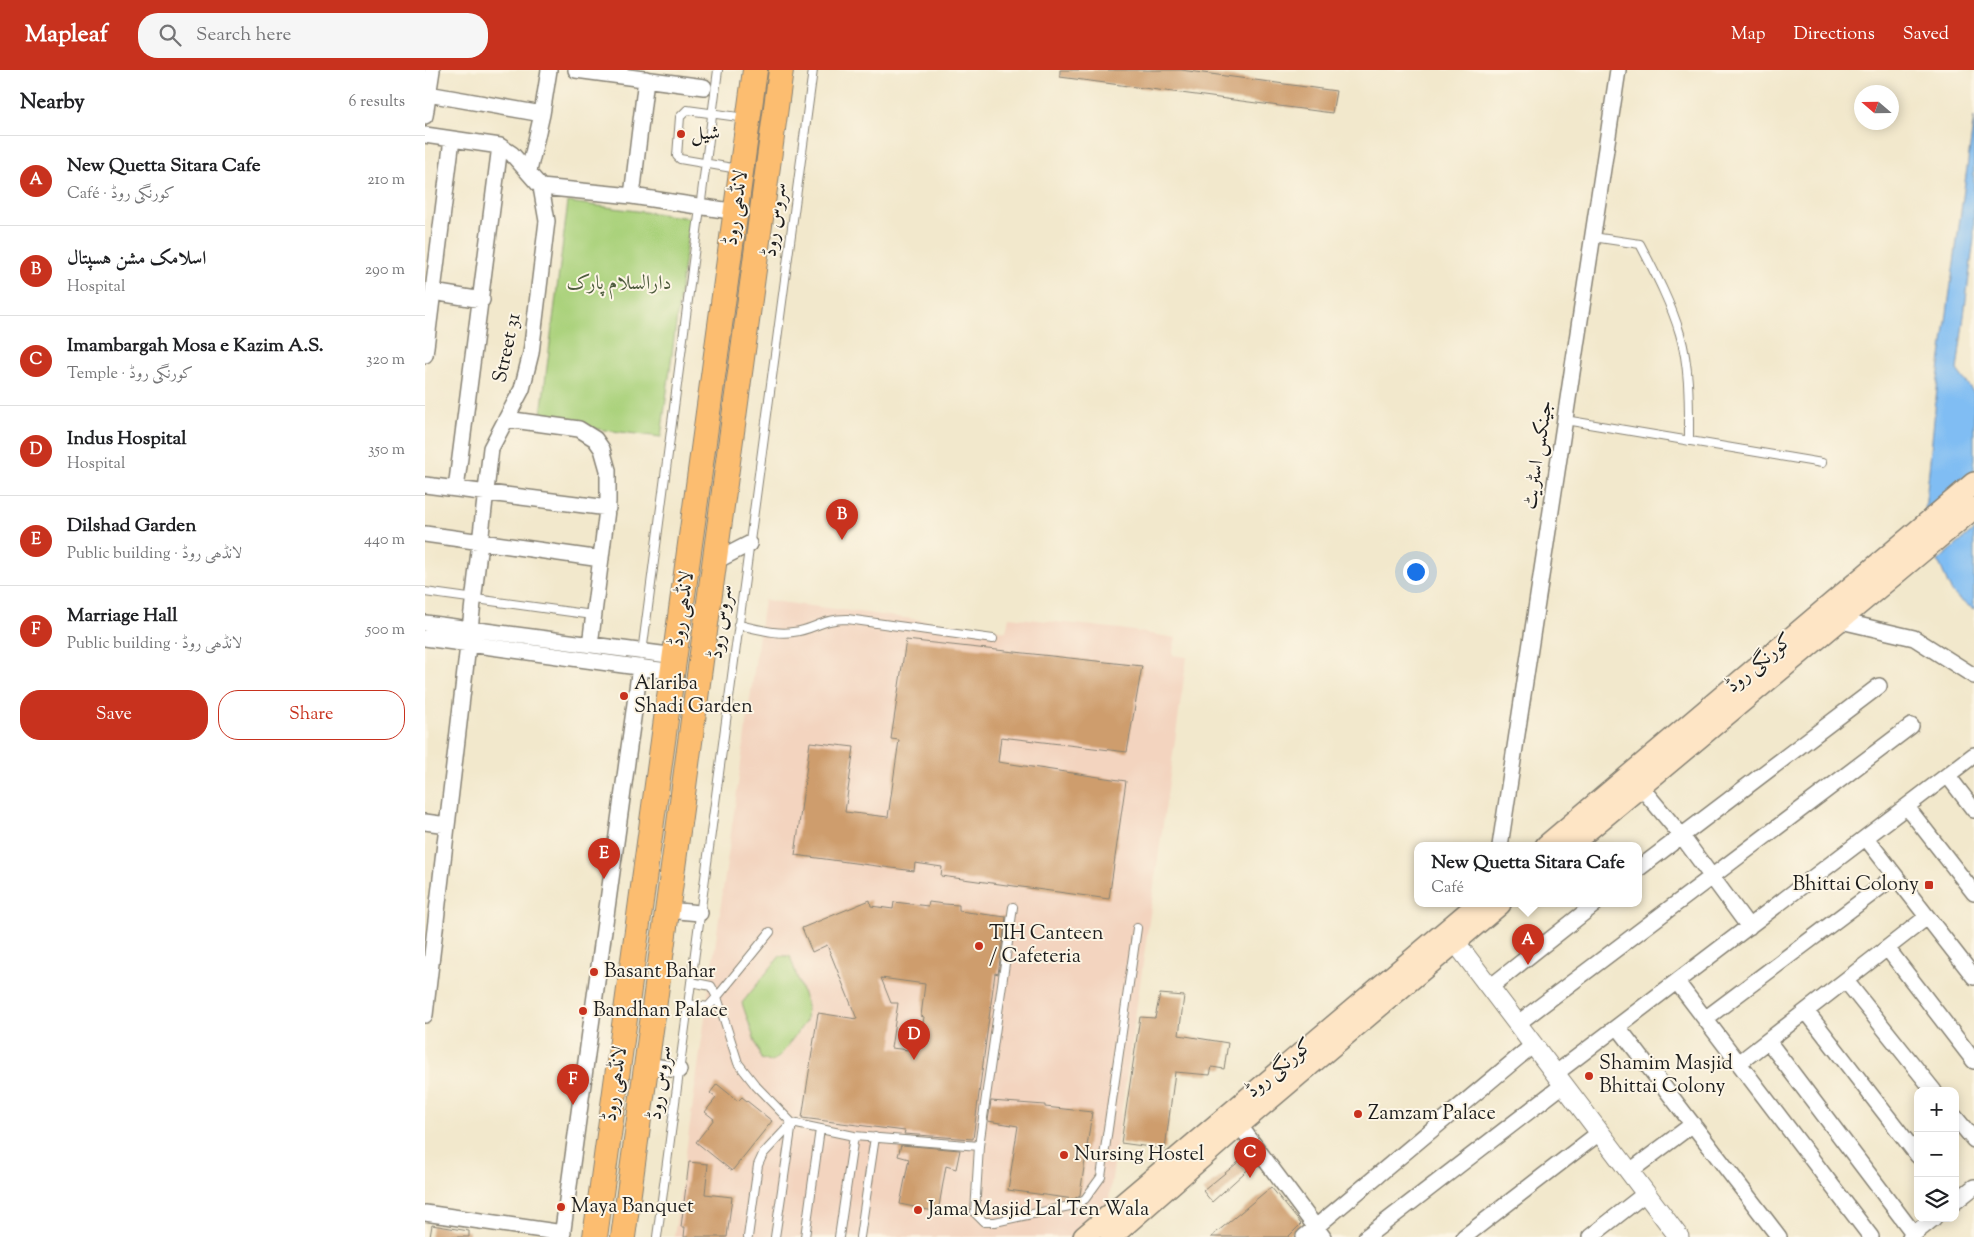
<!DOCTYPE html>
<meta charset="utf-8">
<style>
body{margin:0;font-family:"Sorts Mill Goudy",Amiri,serif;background:#f6f6f6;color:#202124}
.controls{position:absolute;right:15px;bottom:15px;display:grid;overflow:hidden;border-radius:10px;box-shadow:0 2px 12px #0003}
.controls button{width:45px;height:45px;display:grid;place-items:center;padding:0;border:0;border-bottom:1px solid #e0e0e0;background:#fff;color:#202124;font:25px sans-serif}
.compass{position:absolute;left:1429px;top:15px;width:45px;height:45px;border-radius:50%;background:#fff;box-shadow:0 2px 12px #0003;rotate:290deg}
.you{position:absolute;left:990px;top:501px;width:18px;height:18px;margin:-12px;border:4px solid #fff;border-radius:50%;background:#1a73e8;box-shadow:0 0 0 8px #1a73e833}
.badge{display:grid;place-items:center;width:32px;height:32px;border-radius:50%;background:#c8321e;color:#fff;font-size:16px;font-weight:700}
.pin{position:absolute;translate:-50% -41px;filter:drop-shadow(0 1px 2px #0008)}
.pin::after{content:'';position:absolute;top:26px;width:18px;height:15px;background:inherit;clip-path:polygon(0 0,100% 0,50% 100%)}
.popup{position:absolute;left:989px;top:772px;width:228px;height:65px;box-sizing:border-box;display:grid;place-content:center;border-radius:10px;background:#fff;filter:drop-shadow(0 1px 4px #0005);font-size:16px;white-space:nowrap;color:#757577}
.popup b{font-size:19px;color:#202124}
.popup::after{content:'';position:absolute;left:50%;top:100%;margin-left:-10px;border:10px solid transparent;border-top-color:#fff}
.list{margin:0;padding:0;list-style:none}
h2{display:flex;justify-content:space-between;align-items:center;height:65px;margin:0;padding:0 20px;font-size:21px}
h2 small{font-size:16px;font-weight:400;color:#757577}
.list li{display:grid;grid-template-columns:32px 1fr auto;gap:15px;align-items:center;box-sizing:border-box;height:90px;padding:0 20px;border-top:1px solid #e0e0e0}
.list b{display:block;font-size:19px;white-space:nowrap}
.list p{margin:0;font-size:16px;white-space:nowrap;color:#757577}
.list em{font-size:16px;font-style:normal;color:#757577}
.actions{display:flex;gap:10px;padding:15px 20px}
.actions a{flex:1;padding:11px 0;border:1px solid #c8321e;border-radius:20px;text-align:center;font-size:18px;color:#c8321e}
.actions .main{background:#c8321e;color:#fff}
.icon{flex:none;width:28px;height:28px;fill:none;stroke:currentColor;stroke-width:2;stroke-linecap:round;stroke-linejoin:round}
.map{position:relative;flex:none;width:1549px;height:1167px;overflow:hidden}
header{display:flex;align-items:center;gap:30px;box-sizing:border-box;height:70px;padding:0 25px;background:#c8321e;color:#fff}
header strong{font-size:24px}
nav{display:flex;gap:28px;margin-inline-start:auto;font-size:18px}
.search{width:350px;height:45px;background:#f6f6f6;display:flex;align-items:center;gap:12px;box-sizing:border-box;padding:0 18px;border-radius:20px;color:#757577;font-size:19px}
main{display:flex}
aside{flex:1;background:#fff}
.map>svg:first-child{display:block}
.built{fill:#f3d4bf}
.green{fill:#aad27c;stroke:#63774c}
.water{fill:#80bdf3;stroke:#4e6c88}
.building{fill:#ce9d6d;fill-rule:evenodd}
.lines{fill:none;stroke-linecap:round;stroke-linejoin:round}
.service-casing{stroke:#878274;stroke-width:10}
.minor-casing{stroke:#878274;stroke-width:18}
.tertiary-casing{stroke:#878274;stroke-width:21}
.secondary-casing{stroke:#878274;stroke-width:24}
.primary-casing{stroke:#878274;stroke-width:26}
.service{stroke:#fff;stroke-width:8}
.minor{stroke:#fff;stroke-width:15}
.tertiary{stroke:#fff;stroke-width:19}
.secondary{stroke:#fee5c5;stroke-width:21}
.primary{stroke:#fcbd6f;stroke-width:24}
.poi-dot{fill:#c8321e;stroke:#fcf5e5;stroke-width:2}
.labels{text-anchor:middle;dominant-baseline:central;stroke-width:4;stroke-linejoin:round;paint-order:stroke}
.poi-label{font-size:20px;fill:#1c1c1c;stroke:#fcf5e5;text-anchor:start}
.street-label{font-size:20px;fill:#1c1c1c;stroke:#fcf5e5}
.park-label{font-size:20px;fill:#4e5c3e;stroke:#fcf5e5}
</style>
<header>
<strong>Mapleaf</strong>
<div class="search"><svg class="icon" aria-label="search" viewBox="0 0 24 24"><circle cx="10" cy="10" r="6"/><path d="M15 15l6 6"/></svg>Search here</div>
<nav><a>Map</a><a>Directions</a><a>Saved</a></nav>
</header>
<main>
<aside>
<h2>Nearby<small>6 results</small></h2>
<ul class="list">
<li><span class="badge">A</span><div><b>New Quetta Sitara Cafe</b><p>Café · کورنگی روڈ</p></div><em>210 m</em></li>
<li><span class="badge">B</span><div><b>اسلامک مشن ہسپتال</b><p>Hospital</p></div><em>290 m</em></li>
<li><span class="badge">C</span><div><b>Imambargah Mosa e Kazim A.S.</b><p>Temple · کورنگی روڈ</p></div><em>320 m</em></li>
<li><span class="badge">D</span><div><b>Indus Hospital</b><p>Hospital</p></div><em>350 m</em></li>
<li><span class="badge">E</span><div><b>Dilshad Garden</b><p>Public building · لانڈھی روڈ</p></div><em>440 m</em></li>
<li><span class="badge">F</span><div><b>Marriage Hall</b><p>Public building · لانڈھی روڈ</p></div><em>500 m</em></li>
</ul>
<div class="actions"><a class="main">Save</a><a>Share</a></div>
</aside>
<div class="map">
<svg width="1549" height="1167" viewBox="0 0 1549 1167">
<rect width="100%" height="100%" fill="#fcf5e5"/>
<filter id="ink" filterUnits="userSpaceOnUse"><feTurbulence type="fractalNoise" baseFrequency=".02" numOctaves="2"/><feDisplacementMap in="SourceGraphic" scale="10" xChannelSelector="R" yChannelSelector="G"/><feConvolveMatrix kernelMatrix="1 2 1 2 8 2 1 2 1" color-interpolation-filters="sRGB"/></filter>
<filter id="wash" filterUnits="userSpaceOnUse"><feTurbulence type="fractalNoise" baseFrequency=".0096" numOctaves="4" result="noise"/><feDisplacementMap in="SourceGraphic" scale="20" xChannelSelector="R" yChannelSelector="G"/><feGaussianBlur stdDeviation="1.12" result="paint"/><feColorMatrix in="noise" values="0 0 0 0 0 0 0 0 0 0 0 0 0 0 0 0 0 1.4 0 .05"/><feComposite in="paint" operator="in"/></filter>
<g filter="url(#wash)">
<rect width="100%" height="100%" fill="#f2e8cc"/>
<!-- built -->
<path class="built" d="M339,530L581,561L584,547L696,559L751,568L747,585L762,587L683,1136L645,1167H249Z"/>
<!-- green -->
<path class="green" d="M143,132L265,148L236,367L115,352Z
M355,886H365L382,936L381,951L354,987L346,992L336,989L317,933Z"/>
<!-- water -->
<path class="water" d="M1549,47V168L1532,300L1549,323V409L1499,451L1513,309Z
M1549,460V539C1520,522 1527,519 1513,491Z"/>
<g id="blocks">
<!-- building -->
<path class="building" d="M635,0H756L911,21L907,43L635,7Z
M481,570L717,596L702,682L576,667L573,692L701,711L684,829L516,806L517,797L490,793L489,801L370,785L385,672L429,677L420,742L463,747L474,670L466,669Z
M445,830L446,836L468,839L469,832L503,836L504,832L519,834L534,835V841L581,847L573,904L570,903L548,1069L479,1064L480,1061L377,1048L393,943L432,949L402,875L387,882L377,858ZM456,908L500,914L496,946L499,947L493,981L466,978L473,933H466Z
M735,924L759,926L754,965L803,973L799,999L787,997L785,1005L750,1002L740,1079L696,1073L715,947L730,948Z
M292,1014L313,1031L317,1027L347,1051L307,1101L271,1072L289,1049L280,1042L291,1028L285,1023Z
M566,1031L620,1035V1037L667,1042L655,1125L649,1129L583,1120L593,1056L563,1051Z
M476,1075L535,1080L531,1099L521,1096L513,1142L475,1134L484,1089L473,1086Z
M822,1085L830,1093L787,1132L778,1121Z
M264,1092L283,1094L280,1124L307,1127L302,1167H259L260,1157H256Z
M846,1117L876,1154L863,1167H786Z
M7,1155L44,1161V1167H5Z"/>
</g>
</g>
<g filter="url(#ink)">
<use href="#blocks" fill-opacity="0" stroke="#878274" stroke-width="1"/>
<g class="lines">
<!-- service casing -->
<g class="service-casing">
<path id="service" d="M313,99L255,89L252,86L255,47L262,40L321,48
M1168,167L1215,174C1230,203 1246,233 1255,264C1265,298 1264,336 1264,371
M1140,350L1397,393
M0,522L168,545
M313,555C330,558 351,565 368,562C389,560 396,549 422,549L568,569
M217,583L293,0
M266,912L286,916L292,927L345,862
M263,934L283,937L292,927L313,993L331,1016L367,1053L429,1066L554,1076L550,1143L559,1152H570L649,1135L660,1129L676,1107L712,858
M554,1076L588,837
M232,1167L388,0
M323,1167L333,1095L338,1084L367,1053
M350,1167L367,1053
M380,1167L395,1059
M414,1167L429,1066
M435,1167L450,1067"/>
</g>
<!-- minor casing -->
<g class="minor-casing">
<path id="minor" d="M151,0L279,17
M3,24L117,44
M0,46L7,0
M0,65L75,76L87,84L116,117L122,151L106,283L97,319L66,378L0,945
M104,101L117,44L124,0
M116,117L207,126L312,142
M207,126L221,9
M8,222L57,230
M0,285L27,69
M81,349L154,359L170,369L177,379L183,400V432L165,575
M0,415L183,438
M31,419L75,76
M0,464L176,489
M289,492L324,474
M1416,551L1489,568L1549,606
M0,553L251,586
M0,568L249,602
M1523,706L1549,740
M1215,716L1256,765L1324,857
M1482,737L1549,823
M0,752L22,755
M1441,768L1549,907
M1075,776L1193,0
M1213,799L1454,616
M242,840L275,843
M1462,878L1549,991
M1421,911L1509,1021
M1252,912L1446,1167
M1064,918L1170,834
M1381,941L1493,1086
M1280,949L1470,806
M1092,954L1486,656
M1193,957L1354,1167
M1343,971L1489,1164
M1314,993L1502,847
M221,995L254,1000
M1130,1004L1549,685
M1530,1047L1549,1070
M809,1048L898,1167
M1204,1102L1268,1054
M1530,1132L1549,1117
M0,1143L138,1163
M137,1167L215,597
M879,1167L1108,975
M941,1167L1138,1015
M1039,1167L1174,1063
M1165,1167L1221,1123
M1485,1167L1509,1148"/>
</g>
<!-- tertiary casing -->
<g class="tertiary-casing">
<path id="tertiary" d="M1022,861L1254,1167"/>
</g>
<!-- secondary casing -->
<g class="secondary-casing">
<path id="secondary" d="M1121,776L1549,413
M1144,776L1549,438
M659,1167L1053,834
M686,1167L815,1054L1075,834"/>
</g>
<!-- primary casing -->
<g class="primary-casing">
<path id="primary" d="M170,1167L330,0
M198,1167L356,0"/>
</g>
<!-- service -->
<use href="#service" class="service"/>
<!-- minor -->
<use href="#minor" class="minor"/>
<!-- tertiary -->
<use href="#tertiary" class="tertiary"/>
<!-- secondary -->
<use href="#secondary" class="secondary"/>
<!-- primary -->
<use href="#primary" class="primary"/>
</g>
</g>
<!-- markers -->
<g class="poi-dot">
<circle cx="256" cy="64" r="5"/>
<circle cx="199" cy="626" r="5"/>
<rect x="1499" y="810" width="10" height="10" rx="2.5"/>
<circle cx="554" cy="876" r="5"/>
<circle cx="169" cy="902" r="5"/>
<circle cx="158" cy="941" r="5"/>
<circle cx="1164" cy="1006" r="5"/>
<circle cx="933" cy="1044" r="5"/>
<circle cx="639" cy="1085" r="5"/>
<circle cx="136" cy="1137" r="5"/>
<circle cx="493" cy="1140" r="5"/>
</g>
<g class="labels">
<!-- poi labels -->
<g class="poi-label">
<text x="266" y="64">شیل</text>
<text x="209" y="614">Alariba<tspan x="209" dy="23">Shadi Garden</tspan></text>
<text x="1494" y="815" text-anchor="end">Bhittai Colony</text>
<text x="564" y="864">TIH Canteen<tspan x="564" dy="23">/ Cafeteria</tspan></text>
<text x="179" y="902">Basant Bahar</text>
<text x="168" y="941">Bandhan Palace</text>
<text x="1174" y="994">Shamim Masjid<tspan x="1174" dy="23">Bhittai Colony</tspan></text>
<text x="943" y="1044">Zamzam Palace</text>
<text x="649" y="1085">Nursing Hostel</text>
<text x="146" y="1137">Maya Banquet</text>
<text x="503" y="1140">Jama Masjid Lal Ten Wala</text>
</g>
<!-- street labels -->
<g class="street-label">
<text transform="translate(312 138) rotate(-82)">لانڈھی روڈ</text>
<text transform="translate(351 150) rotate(-82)">سروس روڈ</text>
<text transform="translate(83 278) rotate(-78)">Street 31</text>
<text transform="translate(1114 385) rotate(-81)">جینکس اسٹریٹ</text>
<text transform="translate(258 539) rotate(-82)">لانڈھی روڈ</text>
<text transform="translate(297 552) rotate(-82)">سروس روڈ</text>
<text transform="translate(1335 594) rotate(-40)">کورنگی روڈ</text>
<text transform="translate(855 999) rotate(-40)">کورنگی روڈ</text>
<text transform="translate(236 1013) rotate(-82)">سروس روڈ</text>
<text transform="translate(191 1014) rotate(-82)">لانڈھی روڈ</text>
</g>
<!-- park labels -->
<g class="park-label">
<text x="194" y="214">دارالسلام پارک</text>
</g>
</g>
</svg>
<div class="controls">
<button>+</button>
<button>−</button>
<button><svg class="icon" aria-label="layers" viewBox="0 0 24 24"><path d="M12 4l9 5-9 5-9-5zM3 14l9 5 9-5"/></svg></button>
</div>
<svg class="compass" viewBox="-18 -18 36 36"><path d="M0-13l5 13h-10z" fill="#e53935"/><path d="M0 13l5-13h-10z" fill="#757577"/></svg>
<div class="you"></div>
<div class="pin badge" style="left:1103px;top:895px">A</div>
<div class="popup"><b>New Quetta Sitara Cafe</b>Café</div>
<div class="pin badge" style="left:417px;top:470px">B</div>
<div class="pin badge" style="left:825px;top:1108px">C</div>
<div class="pin badge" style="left:489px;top:990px">D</div>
<div class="pin badge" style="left:179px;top:809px">E</div>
<div class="pin badge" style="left:148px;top:1035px">F</div>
</div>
</main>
